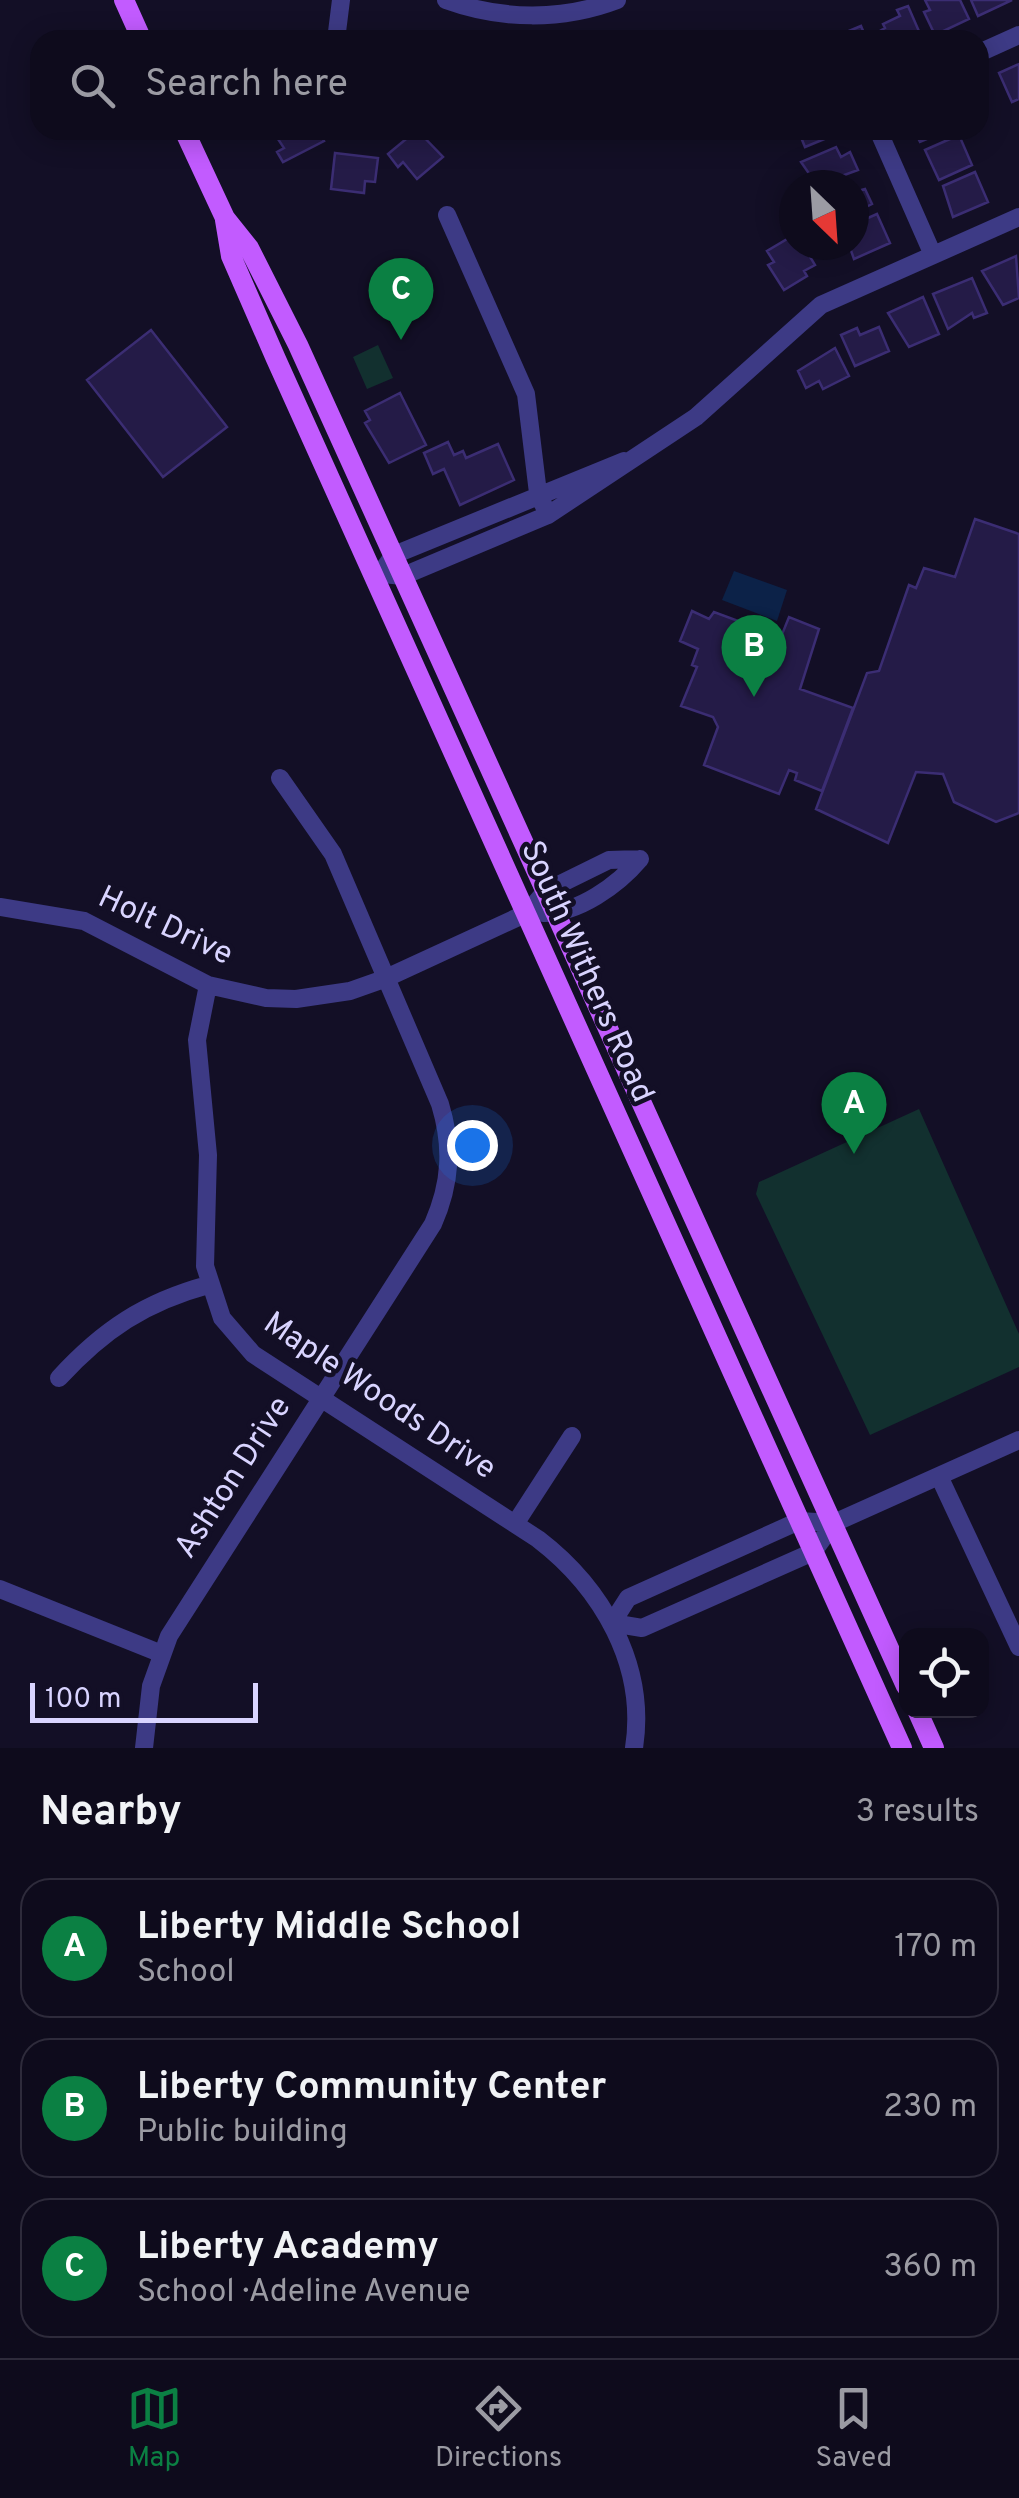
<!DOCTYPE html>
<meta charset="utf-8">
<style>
body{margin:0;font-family:Overpass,sans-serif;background:#171425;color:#f1f3f6}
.controls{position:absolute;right:30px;bottom:30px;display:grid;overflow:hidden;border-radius:20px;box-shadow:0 5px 25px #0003}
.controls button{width:90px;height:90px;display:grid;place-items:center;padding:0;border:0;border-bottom:2px solid #2e2b3b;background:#0e0b1c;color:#f1f3f6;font:50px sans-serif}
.compass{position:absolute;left:779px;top:170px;width:90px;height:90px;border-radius:50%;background:#0e0b1c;box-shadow:0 5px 25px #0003;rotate:155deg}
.scale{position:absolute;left:30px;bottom:25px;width:228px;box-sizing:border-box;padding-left:10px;border:5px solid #d9d4ff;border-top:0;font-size:28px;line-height:35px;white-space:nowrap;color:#d9d4ff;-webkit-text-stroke:8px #130f26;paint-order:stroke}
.you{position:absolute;left:472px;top:1145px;width:35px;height:35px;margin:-25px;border:8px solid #fff;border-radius:50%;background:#1a73e8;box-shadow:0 0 0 15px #1a73e833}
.badge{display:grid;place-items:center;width:65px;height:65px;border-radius:50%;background:#0b8043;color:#fff;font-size:32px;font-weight:700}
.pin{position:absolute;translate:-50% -82px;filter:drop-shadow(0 2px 5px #0008)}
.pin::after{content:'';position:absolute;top:52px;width:35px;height:30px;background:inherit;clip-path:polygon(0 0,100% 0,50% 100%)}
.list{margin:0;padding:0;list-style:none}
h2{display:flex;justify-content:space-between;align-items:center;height:130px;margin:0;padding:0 40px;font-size:42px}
h2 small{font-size:32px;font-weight:400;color:#9b9ba3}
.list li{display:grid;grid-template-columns:65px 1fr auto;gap:30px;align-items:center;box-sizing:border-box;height:140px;margin:0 20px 20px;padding:0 20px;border:2px solid #2e2b3b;border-radius:30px}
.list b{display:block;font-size:38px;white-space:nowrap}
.list p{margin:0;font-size:32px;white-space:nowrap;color:#9b9ba3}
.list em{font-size:32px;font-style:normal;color:#9b9ba3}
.icon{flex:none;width:55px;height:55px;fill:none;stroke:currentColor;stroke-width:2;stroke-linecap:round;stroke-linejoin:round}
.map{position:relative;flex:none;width:1019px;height:1748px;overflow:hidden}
.search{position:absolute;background:#0e0b1c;box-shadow:0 5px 25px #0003;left:30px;right:30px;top:30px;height:110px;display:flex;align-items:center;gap:25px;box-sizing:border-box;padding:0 35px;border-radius:30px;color:#9b9ba3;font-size:38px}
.sheet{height:610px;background:#0e0b1c}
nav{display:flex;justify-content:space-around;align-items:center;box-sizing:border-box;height:140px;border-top:2px solid #2e2b3b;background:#0e0b1c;font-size:28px;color:#9b9ba3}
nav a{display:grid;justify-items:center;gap:5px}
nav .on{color:#0b8043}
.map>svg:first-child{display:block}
.green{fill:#12302f}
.water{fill:#0c2248}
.building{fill:#241b47;stroke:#3b2d73;stroke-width:2.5}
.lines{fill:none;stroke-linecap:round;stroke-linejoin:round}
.minor{stroke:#3d3a85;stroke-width:18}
.major{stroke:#c25bff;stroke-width:20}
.labels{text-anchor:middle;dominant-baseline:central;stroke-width:9;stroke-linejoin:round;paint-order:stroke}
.street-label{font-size:32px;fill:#d9d4ff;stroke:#130f26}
</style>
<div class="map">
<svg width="1019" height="1748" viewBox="0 0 1019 1748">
<rect width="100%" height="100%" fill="#130f26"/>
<!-- green -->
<path class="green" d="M378,345L393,378L367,389L353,357Z
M919,1109L1019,1334V1367L870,1435L756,1194L759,1182Z"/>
<!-- water -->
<path class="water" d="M734,571L787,590L777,621L722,600Z"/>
<!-- building -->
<path class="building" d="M925,0H960L969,19L935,35L924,12L930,10Z
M971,0H1012L978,16Z
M908,6L921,36L882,40L878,32L885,28L883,24L900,16L897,10Z
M861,26L867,40H833L832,38Z
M1019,64V99L1012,102L999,73Z
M272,130H317L324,141L283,162L277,152L284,148Z
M417,130L443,157L417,179L403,162L398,167L388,154Z
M798,130H838L839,133L805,147Z
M914,130H948L920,142Z
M959,135L972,165L939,180L925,150Z
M836,147L841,157L850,152L858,170L817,185L801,162Z
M335,153L378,158L375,182L365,181L364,193L331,189Z
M975,172L988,202L953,217L943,186Z
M865,189L872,204L854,213V192Z
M877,214L890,243L854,259L849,245H854V224Z
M794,235V245H803L815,265L804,271L807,276L784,290L768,265L774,262L767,251Z
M1016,256L1019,298L1003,305L982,271Z
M972,278L987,313L974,318L972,313L948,329L933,294Z
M923,297L939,334L909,347L888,313Z
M879,327L889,351L855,366L841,335L857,328L860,335Z
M151,330L227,427L163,477L87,380Z
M835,348L849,376L823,389L819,381L806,388L798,371Z
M400,393L426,445L389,463L365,423L370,420L365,411Z
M448,442L454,455L463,451L466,458L498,444L514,480L460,505L444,469L433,474L424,453Z
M975,519L1019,534V813L996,822L954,802L943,774L916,772L888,843L816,809L867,673L879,671L909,585L916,588L924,568L955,577Z
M692,611L709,619L714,612L781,637L789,617L819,629L800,689L853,708L822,791L795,780L797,773L789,770L779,794L704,765L718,727L713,717L681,706L697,667L692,665L698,649L680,641Z"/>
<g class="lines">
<!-- minor -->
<path class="minor" d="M446,0C501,20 562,21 617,0
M336,40L341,0
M979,53L1019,35
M878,130L933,255
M447,215L526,394L538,493L548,515
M385,567L394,555L624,461
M373,573L403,576L548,515L696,417L821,305L1019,217
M0,907L84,921L208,985L266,998L296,999L350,991L384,979L527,913L546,891L609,860L640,859
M543,913C578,914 618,885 640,859
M208,985L197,1040L208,1155L205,1266L222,1318L253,1354L538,1539C602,1588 647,1665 634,1748
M59,1378C103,1330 145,1302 208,1285
M939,1476L1019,1647
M834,1523L813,1552L642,1628L612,1623L628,1598L799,1521L834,1523L1019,1440
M515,1524L572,1436
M0,1589L162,1654
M144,1748L151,1686L169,1636L433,1224C451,1183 453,1147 440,1104L333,854L280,778"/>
<!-- major -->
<path class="major" d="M124,0L142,40
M184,130L225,218L249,248L298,345L906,1686
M225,220L231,256L276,359L902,1748
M917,1710L934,1748"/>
</g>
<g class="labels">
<!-- street labels -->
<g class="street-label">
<text transform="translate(165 927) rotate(25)">Holt Drive</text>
<text transform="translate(586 972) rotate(66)">South Withers Road</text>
<text transform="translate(379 1397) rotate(34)">Maple Woods Drive</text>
<text transform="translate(234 1478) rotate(-57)">Ashton Drive</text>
</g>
</g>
</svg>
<div class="controls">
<button><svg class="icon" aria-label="locate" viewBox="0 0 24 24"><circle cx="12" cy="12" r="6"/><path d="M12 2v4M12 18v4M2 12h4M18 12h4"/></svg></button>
</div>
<svg class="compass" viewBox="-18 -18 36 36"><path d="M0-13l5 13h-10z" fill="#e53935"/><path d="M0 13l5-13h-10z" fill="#9b9ba3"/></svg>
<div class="scale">100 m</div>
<div class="you"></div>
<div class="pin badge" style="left:854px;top:1154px">A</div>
<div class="pin badge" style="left:754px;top:697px">B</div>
<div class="pin badge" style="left:401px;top:340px">C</div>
<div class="search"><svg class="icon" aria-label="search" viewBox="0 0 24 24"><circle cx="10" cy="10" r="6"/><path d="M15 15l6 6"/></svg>Search here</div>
</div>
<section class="sheet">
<h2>Nearby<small>3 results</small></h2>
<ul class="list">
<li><span class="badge">A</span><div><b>Liberty Middle School</b><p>School</p></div><em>170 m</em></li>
<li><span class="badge">B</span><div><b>Liberty Community Center</b><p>Public building</p></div><em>230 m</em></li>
<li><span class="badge">C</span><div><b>Liberty Academy</b><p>School · Adeline Avenue</p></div><em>360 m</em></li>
</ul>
</section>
<nav>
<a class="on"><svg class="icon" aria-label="map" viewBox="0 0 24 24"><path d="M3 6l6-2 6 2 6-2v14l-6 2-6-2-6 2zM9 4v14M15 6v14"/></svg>Map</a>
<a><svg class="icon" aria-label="directions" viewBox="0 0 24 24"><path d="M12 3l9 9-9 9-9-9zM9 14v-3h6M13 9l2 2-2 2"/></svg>Directions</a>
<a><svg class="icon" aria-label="saved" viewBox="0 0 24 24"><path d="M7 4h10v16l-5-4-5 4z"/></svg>Saved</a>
</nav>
